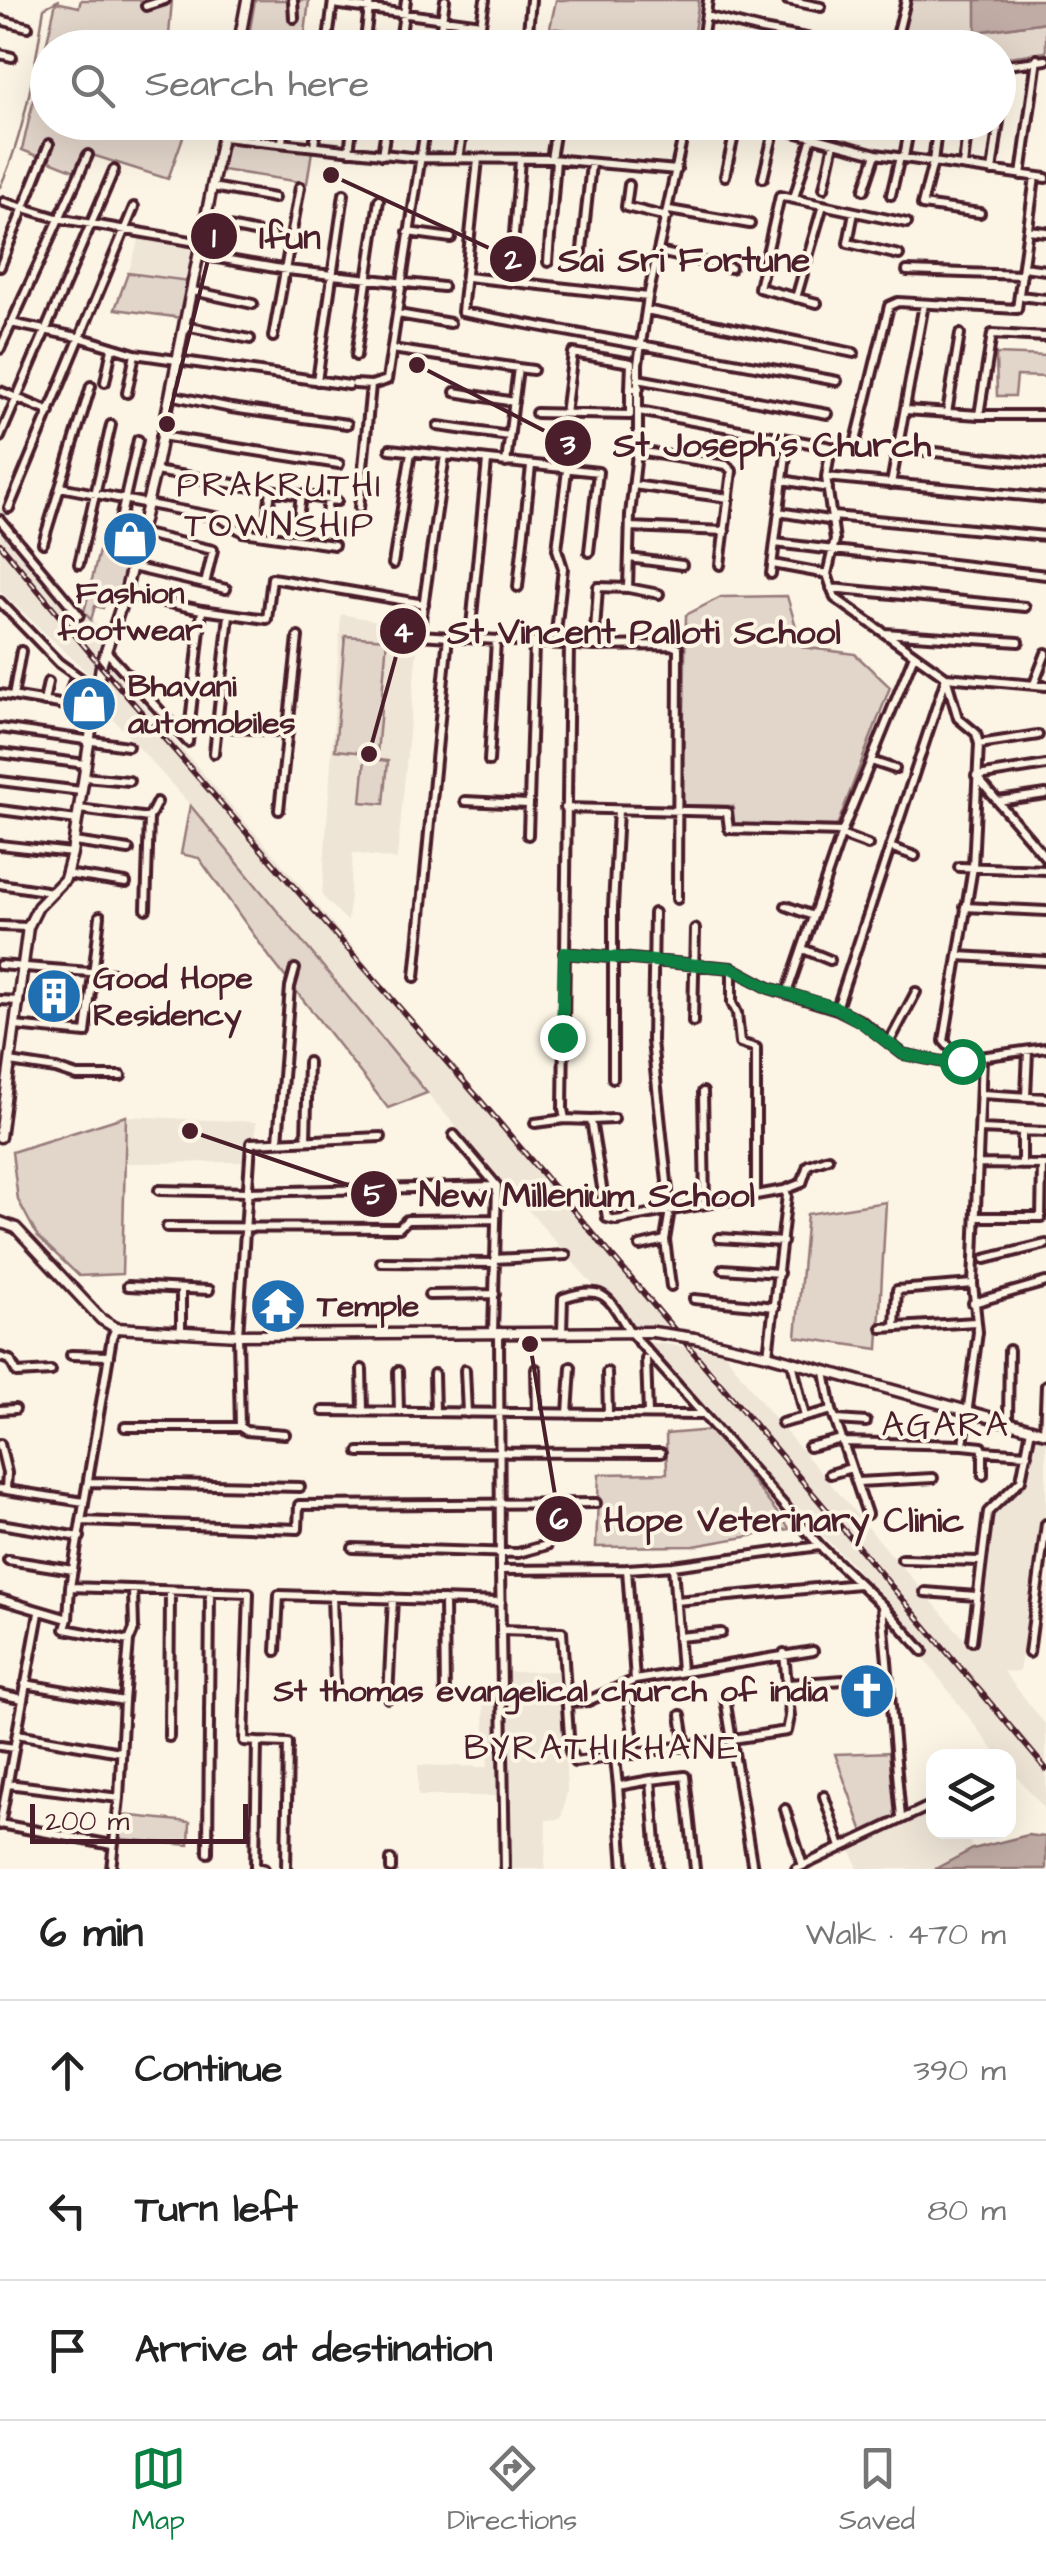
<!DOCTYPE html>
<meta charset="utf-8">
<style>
body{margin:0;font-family:"Architects Daughter",sans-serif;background:#f2f2f2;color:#222}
.controls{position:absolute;right:30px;bottom:30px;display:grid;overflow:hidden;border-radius:20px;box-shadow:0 10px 40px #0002}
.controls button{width:90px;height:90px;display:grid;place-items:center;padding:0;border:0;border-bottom:2px solid #e0e0e0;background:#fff;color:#222;font:50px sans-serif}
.scale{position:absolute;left:30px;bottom:25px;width:218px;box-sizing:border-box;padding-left:10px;border:5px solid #4a1f2b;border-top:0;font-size:28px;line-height:35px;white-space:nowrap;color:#4a1f2b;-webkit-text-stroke:8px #fcf5e5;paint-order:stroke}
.stop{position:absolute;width:30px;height:30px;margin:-22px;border:8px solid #0b8043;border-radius:50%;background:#fff}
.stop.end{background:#0b8043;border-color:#fff;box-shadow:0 2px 10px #0008}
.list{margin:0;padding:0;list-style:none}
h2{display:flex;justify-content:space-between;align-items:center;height:130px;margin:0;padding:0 40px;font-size:42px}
h2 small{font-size:32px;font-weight:400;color:#767676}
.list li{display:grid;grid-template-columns:65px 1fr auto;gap:30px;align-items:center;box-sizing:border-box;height:140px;padding:0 40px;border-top:2px solid #e0e0e0}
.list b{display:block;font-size:38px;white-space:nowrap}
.list em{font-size:32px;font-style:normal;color:#767676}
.icon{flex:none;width:55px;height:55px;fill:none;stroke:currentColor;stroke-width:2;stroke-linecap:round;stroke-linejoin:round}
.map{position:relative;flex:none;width:1046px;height:1869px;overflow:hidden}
.search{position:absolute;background:#fff;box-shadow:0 10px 40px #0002;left:30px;right:30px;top:30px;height:110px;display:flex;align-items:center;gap:25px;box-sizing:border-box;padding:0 35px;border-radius:55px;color:#767676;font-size:38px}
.sheet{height:550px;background:#fff}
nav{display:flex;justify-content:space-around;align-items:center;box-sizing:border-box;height:140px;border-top:2px solid #e0e0e0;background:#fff;font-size:28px;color:#767676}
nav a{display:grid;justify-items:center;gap:5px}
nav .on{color:#0b8043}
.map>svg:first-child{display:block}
.built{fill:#eee5d7}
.green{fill:#e2d5ca;stroke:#967a7a;stroke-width:2.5}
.water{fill:#c0aca5;stroke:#917474;stroke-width:2.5}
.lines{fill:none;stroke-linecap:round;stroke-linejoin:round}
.stream{stroke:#917474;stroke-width:2.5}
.street-casing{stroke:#4a1f2b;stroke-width:14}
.secondary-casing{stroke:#4a1f2b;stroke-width:15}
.street{stroke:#fcf5e5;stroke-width:6}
.secondary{stroke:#fcf5e5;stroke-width:8}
.rail-casing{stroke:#4a1f2b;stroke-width:6}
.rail{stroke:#fcf5e5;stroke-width:2.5;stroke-dasharray:8;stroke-linecap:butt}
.secondary-bridge-casing{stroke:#4a1f2b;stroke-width:15;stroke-linecap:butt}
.secondary-bridge{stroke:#fcf5e5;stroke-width:8}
.route{stroke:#0b8043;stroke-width:12}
.labels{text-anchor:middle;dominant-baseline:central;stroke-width:8;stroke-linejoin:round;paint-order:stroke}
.poi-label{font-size:32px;font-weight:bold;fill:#4a1f2b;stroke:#fcf5e5;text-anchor:start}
.neighbourhood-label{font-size:35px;letter-spacing:2.5px;fill:#4a1f2b;stroke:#fcf5e5}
.leader{fill:none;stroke:#4a1f2b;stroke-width:4}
.callout-dot{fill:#4a1f2b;stroke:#fcf5e5;stroke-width:4}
.mark-label{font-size:30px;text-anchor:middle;font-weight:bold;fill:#fff}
.callout-label{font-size:35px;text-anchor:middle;font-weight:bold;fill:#4a1f2b;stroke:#fcf5e5;stroke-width:8;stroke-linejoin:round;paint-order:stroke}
</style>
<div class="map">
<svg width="1046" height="1869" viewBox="0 0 1046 1869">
<rect width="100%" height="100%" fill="#fcf5e5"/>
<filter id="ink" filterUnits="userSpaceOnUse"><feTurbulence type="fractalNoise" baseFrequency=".01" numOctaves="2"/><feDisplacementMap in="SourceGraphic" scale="20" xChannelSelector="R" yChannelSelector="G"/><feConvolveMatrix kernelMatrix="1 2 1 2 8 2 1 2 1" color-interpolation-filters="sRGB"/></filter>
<g filter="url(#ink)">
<!-- built -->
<path class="built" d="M140,237L197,246L189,281L128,273Z
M0,508L103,633L91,676L0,591Z
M341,614L419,629L397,860L353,853L348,922L322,896Z
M106,662L295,879L671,1325L630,1326L610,1295L593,1285L427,1093L190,805L99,703Z
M126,1116L256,1122L255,1141H246L245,1162L125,1163Z
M647,1342L724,1352L768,1411L972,1648L993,1517L996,1509L1026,1479L1032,1435L1046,1438V1507L1019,1672L1003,1671L1046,1725V1810L1009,1768L1008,1756H998L995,1752L854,1566L785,1499Z
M561,1671L567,1791L561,1819L546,1820L545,1869H497L498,1796H418V1765L488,1767L483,1704L509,1703L508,1672Z
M933,1812L934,1832H965L973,1849L935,1869H858L850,1848Z"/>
<!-- green -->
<path class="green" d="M81,0H172L168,47L48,48V122L188,123L168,179L86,153L75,171L22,150L56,2L79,7Z
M255,0H309L304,42L249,35Z
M556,0H699L692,44L550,28Z
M910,0H976L977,32L1046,22V52L999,58L998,48H898Z
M227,138L312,151L307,183L222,170Z
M128,273L189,281L182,318L115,309Z
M996,354L1046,356V377L1017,376L1015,396H997Z
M100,547L131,554L121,593L109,591L103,608L95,606L91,620L84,612Z
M787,596L802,647L855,654L890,687L837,826L733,825V806L682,805L686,615L721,597Z
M345,636L387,639L377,754L335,750Z
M365,758L388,761L384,804L361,802Z
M190,805L427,1093L388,1108L271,959L199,858L181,854Z
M126,1116L122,1274L79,1276L38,1237L18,1200L12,1152Z
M886,1202L878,1349L796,1337L807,1214Z
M712,1430L790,1529L694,1546L596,1547L599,1474L667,1473L666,1434Z
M893,1752L898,1815L863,1832L835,1754Z
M122,1815L190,1822L189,1845L121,1839Z"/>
<!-- water -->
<path class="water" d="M976,0H1046V22L976,32Z
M1028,1835L1046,1837V1869H935L973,1849Z"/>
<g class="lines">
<!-- stream -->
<path class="stream" d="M0,187C25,133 35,67 44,8L59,0"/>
<!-- street casing -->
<g class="street-casing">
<path id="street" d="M293,0L294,18
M787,0L821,7
M333,4L481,24
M146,6L165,0
M706,16L762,30L861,48
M0,20L28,27
M479,36L565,48
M703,37L741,48
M527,42L531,0
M265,48L266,47
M327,48L333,1
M364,48L370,0
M399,48L406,0
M438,48L445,0
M477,48L485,0
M701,48L708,0
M894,48L906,0
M0,54L12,57
M998,66L1046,60
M756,122L876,154L1046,178
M881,122L909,130L904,157
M938,122L933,162L922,205L980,213
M223,137L420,158L551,159L677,170
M255,141L257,122
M282,143L284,122
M314,146L317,122
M349,151L353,122
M382,155L387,122
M458,159L464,122
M478,159L462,312L837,381
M551,159L557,122
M963,166L968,122
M992,171L1007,64
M1021,175L1037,59
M725,176L737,122
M763,178L775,127
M629,185L626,207L667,217
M212,187L274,198
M824,188L834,143
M864,190L876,154
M891,195L900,157
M794,198L812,137
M4,202L57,218L202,243
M669,210L750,224
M854,212L848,243L899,255
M205,222L273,236
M1028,230L1046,232
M408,232L451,238
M513,246L520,160
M659,252L731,268
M200,255L287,270L443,287
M581,259L591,164
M548,262L556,160
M0,267L49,144
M1023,267L1046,270
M907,271L1022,275
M467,277L648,297
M193,291L253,304
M1019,296L1046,299
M796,298L823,205
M817,303L759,288L780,196L907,223
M646,310L854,353
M398,314L450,323
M11,323L82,338L135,354L349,385
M185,326L250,339
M273,337L300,187
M0,349L88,155
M392,349L518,368L506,463
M356,356L379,200
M518,368L533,370
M638,379L828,414
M317,381L344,194
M105,382L112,348
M355,384L371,385
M0,391L50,412
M455,392L514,402
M127,393L135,354
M170,395L231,408L347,424
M906,410L979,415H1046
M639,411L831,447L826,477L835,540L827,574L835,598L946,677L1046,686
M536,413L630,415V389
M947,413L960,334
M565,414L573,353L631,363L630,389L639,388
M979,415L992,334L1046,337
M438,426L509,436
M161,436L339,464
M0,437L114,170
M855,445L889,306L898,302L1017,309L1035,177
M898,448L1046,464
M390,449L598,472L589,552
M638,451L726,465L732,471L720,565
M445,455L419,635L594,646L598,587L628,588L659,594
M155,471L337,501
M826,477L1046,498
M783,480L828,488
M891,484L924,304
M633,485L729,498
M60,487L221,518L243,532L334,545
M9,508L134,207
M359,508L371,385L387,380L426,122
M779,512L834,521
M268,513L271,490
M833,516L1046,536
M298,518L301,495
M0,520L79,615
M325,522L328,499
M630,527L725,531
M140,533L213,550L205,584
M43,543L91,386
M775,543L1046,575
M114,547L138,440
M629,558L682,565
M79,564L111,425
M393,564L411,452
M773,564L827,574
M132,567L226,589
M771,574L788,439
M518,587L531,466
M628,588L630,515L638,444V364L648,297L686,122
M831,588L1025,607
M125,594L202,610L267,619L272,578L424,604
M0,602L59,663L98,691
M884,633L1019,642
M470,637L487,461
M560,644L556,633L563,568L557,549L567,470
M569,645L563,1109L565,1119L591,1120L607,1218L616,1220L784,1190L802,1183L808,1165L828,1158
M594,646L671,645L678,648L677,899
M106,651L188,742L202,610
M946,677L958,718L976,733L979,744L973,867L944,1041L961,1060
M1034,684L1046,653
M0,694L95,710
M13,696L21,651
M44,702L48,682
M66,706L73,683
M217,726L288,732
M0,728L128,746
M979,744L1038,735
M0,753L86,764
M214,753L229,615
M489,761L496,640
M871,761L895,769
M976,776L1046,858
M978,776L1046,765
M84,777L129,781
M0,781L81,791
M465,801L528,804
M998,801L1046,794
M565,808L727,812L729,829L842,832
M79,809L149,818
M0,810L77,820
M279,810L298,637
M528,835L534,644
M841,835L868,845
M74,842L129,850
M0,845L72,853
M890,847L915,856
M959,867L1046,870
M66,874L126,883
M0,884L52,892
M786,906L813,916
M965,907L1046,911
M146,909L149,818L157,802
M654,913L652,1041L670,1210L665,1240L671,1286
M0,926L28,927
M803,949L830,960
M564,953L732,968L769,988L837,1009L861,1021L903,1054L943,1062L1046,1048
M958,956L1046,961
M0,965L128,975
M732,968V1003L737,1013L740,1043L756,1048V1195
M415,977L448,636
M787,993L842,832L914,655
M0,1000L19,1001
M41,1006L46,969
M837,1008L946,678
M693,1022L695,929
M15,1026L86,1033L100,916
M889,1043L916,992
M10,1062L56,1069L77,1076H121
M613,1078V907L618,810
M703,1092L705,1203
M982,1094L1046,1098
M1026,1096L1028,1051
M591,1120L614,1119
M535,1123L565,1119
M980,1129L1046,1132
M454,1135L497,1186L493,1333
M306,1140L308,1062
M278,1141L290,987L295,969
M977,1164L1045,1165
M1022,1165V1131
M159,1190L248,1192L497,1186
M976,1217H1041L1042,1165
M167,1227L399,1228L407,1220L496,1219
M719,1238L783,1242
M640,1246L665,1240
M495,1259L566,1255
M985,1259L1046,1244
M381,1262L495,1263
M723,1269L779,1273
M128,1286L209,1290
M429,1295L495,1294
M694,1299L775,1307
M269,1301L270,1335
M973,1303L1046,1282
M895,1327L897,1290L973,1284
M882,1328L975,1322
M181,1332V1289
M499,1332L500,1570L627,1569L635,1680
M562,1332L563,1298C606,1283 609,1299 630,1332L820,1546L882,1605L923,1651
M71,1355L109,1356
M768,1355L787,1195L784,1190
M0,1357L10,1360L17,1373L51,1371
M646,1359L648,1414
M792,1362L805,1417
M362,1369L363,1411
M536,1369L537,1413
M465,1370L467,1413
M398,1371L399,1412
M607,1372L608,1414
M825,1372L832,1410L867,1514
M434,1374L435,1412
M0,1410L15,1409
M323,1411L702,1415
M568,1414L571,1367
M837,1420L866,1422
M1008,1422L1009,1350
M782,1423L832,1410
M125,1427H240L246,1431L285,1434
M240,1427L238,1335L251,1143L381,1137
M1044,1433L1046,1385
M842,1442L963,1445L982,1447L983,1451L1027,1454
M0,1444L7,1473L6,1489
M963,1445L978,1332L973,1284L982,1058
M809,1447L842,1439
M359,1452L661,1453
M830,1474L851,1468
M983,1475V1451
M88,1482L300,1487
M858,1482L933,1478
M0,1489L84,1502
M82,1521L298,1529L299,1505L596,1503
M0,1524L80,1537
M353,1548L518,1553L547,1545
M902,1559L981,1561
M8,1560L73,1570
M673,1566L681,1671
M627,1569L673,1566L819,1546
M500,1570L505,1869
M70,1587L249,1593L244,1741L257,1742L255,1867L264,1869
M925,1592L976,1596
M332,1596L335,1684
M0,1599L68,1619L70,1587L112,1337L116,1328
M444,1600L445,1700
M676,1601L859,1584
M882,1606L901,1817
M68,1619L65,1629L129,1641
M501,1630L562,1632L570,1751L575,1762L787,1731L790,1717L784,1653
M678,1637L721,1633
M972,1641L988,1512L1021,1480L1031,1429
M276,1651L279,1595L501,1602
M1029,1653L1046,1524
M25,1684L124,1701
M788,1684L858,1679
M0,1694L23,1699
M388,1698L393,1598
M725,1698L753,1869
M568,1702L588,1701L635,1680L813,1651
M629,1706L636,1754
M681,1715L686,1747
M17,1734L120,1752
M169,1737L170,1591
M257,1742L288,1743L286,1869
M0,1746L14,1748
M615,1758L618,1786L651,1780L658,1869
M651,1780L685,1776L695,1869
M8,1784L119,1798
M618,1786L624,1869
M824,1796L841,1847
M785,1809L803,1866
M0,1824L112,1845
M0,1825L39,1613
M208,1853L210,1591
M391,1860V1869
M111,1869L119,1798L124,1701L129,1641L134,1629L133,1589
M796,1869L934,1804"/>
</g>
<!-- secondary casing -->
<g class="secondary-casing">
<path id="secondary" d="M238,48L247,0
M0,1137L28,927L38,907L65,879L72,853L101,666L125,594L155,471L225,122
M0,1222L16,1228L101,1319L116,1328L238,1335L653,1332
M694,1338L768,1355L1046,1433"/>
</g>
<!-- street -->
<use href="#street" class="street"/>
<!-- secondary -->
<use href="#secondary" class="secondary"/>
<!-- rail casing -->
<g class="rail-casing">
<path id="rail" d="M0,544L101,666L480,1100L1046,1769"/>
</g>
<!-- rail -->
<use href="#rail" class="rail"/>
<!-- secondary-bridge casing -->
<g class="secondary-bridge-casing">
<path id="secondary-bridge" d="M653,1332L694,1338"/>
</g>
<!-- secondary-bridge -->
<use href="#secondary-bridge" class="secondary-bridge"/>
</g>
</g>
<g class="lines" filter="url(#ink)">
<!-- route -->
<path class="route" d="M562,1037L564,953L732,968L769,988L837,1008L861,1022L903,1054L943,1062L962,1061"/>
</g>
<!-- icons -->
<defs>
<g id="shop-disc" transform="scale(2.875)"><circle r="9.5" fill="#1f6fb2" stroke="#fcf5e5"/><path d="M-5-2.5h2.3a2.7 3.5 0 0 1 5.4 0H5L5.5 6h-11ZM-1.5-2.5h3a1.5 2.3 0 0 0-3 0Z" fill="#fff"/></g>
<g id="building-disc" transform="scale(2.875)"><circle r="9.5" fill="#1f6fb2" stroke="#fcf5e5"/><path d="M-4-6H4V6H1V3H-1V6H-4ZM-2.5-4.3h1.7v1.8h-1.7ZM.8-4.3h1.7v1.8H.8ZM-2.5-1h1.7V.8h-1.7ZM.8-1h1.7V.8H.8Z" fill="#fff"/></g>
<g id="temple-disc" transform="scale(2.875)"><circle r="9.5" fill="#1f6fb2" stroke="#fcf5e5"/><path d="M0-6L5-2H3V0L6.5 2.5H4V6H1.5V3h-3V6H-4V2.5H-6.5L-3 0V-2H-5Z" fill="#fff"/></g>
<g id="church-disc" transform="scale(2.875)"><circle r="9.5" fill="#1f6fb2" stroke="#fcf5e5"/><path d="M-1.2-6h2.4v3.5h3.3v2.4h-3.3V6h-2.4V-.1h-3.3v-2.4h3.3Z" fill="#fff"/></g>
</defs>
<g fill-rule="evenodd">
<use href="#shop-disc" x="130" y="539"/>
<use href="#shop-disc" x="89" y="704"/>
<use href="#building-disc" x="54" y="996"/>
<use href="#temple-disc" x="278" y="1306"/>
<use href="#church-disc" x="867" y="1691"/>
</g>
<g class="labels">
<!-- poi labels -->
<g class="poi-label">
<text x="130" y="593" text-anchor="middle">Fashion<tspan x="130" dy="37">footwear</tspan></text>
<text x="128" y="686">Bhavani<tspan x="128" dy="37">automobiles</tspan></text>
<text x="93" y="978">Good Hope<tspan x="93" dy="37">Residency</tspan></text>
<text x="317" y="1306">Temple</text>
<text x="828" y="1691" text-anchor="end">St thomas evangelical church of india</text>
</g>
<!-- neighbourhood labels -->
<g class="neighbourhood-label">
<text x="280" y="485">PRAKRUTHI<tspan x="280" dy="40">TOWNSHIP</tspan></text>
<text x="946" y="1425">AGARA</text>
<text x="602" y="1748">BYRATHIKHANE</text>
</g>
</g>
<!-- callouts -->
<path class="leader" d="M167 424L214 236M331 175L513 259M417 365L568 443M369 754L403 631M190 1131L374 1194M530 1344L559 1519"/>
<g class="callout-dot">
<circle cx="167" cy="424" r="10"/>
<circle cx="331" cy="175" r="10"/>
<circle cx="417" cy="365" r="10"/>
<circle cx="369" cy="754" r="10"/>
<circle cx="190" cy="1131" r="10"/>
<circle cx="530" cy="1344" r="10"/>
<circle cx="214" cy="236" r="25"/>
<circle cx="513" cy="259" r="25"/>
<circle cx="568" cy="443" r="25"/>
<circle cx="403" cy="631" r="25"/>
<circle cx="374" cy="1194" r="25"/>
<circle cx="559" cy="1519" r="25"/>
</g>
<g class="mark-label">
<text x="214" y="247">1</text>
<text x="513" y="269">2</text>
<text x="568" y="454">3</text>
<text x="403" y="642">4</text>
<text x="374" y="1204">5</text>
<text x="559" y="1529">6</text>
</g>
<g class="callout-label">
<text x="290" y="248">Ifun</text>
<text x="684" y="271">Sai Sri Fortune</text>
<text x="772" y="456">St Joseph's Church</text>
<text x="644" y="643">St Vincent Palloti School</text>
<text x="587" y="1206">New Millenium School</text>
<text x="784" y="1531">Hope Veterinary Clinic</text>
</g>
</svg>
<div class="controls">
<button><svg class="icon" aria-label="layers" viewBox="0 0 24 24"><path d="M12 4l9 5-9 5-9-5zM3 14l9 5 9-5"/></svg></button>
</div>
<div class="scale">200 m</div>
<div class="stop" style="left:962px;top:1061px"></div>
<div class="stop end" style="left:562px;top:1037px"></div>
<div class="search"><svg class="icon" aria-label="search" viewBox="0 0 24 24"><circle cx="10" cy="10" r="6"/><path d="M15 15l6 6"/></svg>Search here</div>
</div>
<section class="sheet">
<h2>6 min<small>Walk · 470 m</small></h2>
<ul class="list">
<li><svg class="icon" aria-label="ahead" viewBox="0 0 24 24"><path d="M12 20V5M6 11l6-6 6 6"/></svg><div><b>Continue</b></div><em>390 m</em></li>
<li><svg class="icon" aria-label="left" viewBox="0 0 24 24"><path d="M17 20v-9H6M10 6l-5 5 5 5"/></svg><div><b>Turn left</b></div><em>80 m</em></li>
<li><svg class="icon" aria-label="arrive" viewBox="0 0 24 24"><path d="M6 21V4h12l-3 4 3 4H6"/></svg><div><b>Arrive at destination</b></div></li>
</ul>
</section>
<nav>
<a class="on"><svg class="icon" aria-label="map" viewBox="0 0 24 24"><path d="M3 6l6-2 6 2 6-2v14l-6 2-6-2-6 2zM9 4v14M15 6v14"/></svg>Map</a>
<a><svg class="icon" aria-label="directions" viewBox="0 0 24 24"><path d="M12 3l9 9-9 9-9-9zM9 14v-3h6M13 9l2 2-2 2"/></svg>Directions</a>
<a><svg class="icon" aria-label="saved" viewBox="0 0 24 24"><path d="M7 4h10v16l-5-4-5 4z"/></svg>Saved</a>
</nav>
